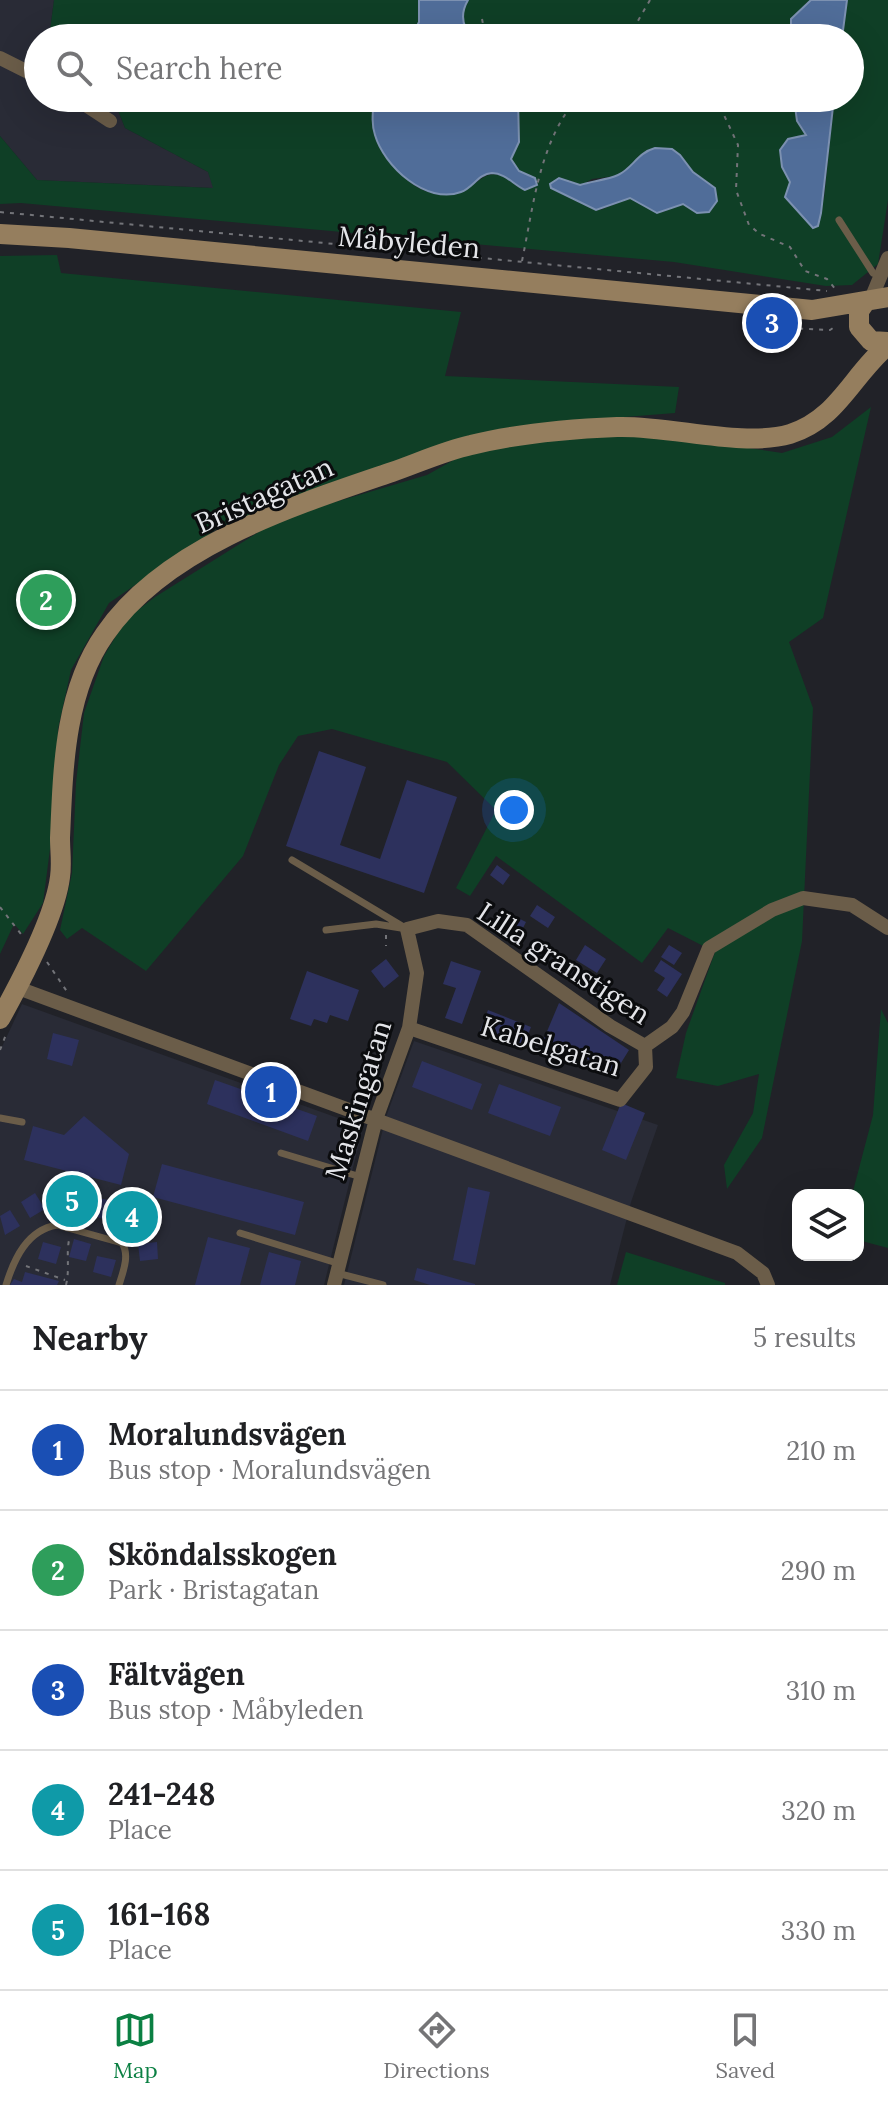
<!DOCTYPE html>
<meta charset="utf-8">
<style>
body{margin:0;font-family:Lora,serif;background:#f6f6f6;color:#202124}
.controls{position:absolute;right:24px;bottom:24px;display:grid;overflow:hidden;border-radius:16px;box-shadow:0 8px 32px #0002}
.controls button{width:72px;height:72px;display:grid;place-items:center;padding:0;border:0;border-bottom:2px solid #e0e0e0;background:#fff;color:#202124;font:40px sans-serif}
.you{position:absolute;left:514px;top:810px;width:28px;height:28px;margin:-20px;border:6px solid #fff;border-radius:50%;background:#1a73e8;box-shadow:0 0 0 12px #1a73e833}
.badge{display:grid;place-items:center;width:52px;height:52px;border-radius:50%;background:#0b8043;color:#fff;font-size:26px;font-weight:700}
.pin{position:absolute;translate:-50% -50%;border:4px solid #fff;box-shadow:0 2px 8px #0006}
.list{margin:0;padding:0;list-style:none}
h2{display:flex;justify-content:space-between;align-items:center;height:104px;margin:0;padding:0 32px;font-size:34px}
h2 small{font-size:26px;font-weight:400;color:#757577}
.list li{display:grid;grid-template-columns:52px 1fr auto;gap:24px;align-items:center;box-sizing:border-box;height:120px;padding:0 32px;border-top:2px solid #e0e0e0}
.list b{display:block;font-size:30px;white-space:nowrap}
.list p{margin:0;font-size:26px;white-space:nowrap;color:#757577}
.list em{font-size:26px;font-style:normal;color:#757577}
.icon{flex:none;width:44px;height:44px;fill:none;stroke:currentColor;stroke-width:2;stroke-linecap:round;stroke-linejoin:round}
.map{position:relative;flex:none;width:888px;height:1285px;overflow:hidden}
.search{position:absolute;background:#fff;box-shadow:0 8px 32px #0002;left:24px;right:24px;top:24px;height:88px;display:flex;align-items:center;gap:20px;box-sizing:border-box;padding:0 28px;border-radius:44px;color:#757577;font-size:30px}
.sheet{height:704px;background:#fff}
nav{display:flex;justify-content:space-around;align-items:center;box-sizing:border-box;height:112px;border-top:2px solid #e0e0e0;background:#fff;font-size:22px;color:#757577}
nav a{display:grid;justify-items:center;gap:4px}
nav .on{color:#0b8043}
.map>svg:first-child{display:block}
.built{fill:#292b36}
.green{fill:#0f3f26;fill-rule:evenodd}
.water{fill:#506d99;stroke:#7c91b1;stroke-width:2}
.building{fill:#2d315d}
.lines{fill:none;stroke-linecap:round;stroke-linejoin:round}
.path{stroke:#737479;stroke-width:2;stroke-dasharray:4 6;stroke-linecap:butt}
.lane{stroke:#6b5d49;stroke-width:7}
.street{stroke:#6b5d49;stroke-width:14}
.secondary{stroke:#957e5e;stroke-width:20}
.labels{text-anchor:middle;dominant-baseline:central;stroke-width:6;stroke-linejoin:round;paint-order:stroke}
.street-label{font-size:28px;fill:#e4e5e9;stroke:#0b0c0e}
</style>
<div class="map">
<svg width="888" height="1285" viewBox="0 0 888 1285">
<rect width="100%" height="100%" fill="#212228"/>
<!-- built -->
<path class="built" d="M0,0H54L49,38H38V98H113L125,128L208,172L214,188L37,180L0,136Z
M22,1004L363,1127L324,1285H0V1051Z
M414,1041L658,1125L631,1202L610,1285H344L386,1117Z"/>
<!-- green -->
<path class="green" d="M54,0H419V22L411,38H49Z
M468,0H811L806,3L791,38H473C462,27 460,14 468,0Z
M847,0H888V200L878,264L852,285L826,286L674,262L21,203L0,204V136L37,180L213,188L208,172L125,128L113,98H374C369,139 403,201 452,194C483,189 483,157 518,187L535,178L519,171L511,159L519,141L518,98H795L797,121L806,135L787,172L790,182L785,197L813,228L824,198L834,98H850V38H842ZM655,148C678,149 677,159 693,172C700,178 709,181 715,188L717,201L677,204L663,212L630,198L600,210L560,193L569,180L580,186L592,179L616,176Z
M57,255L61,273L461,312L445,376L679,387L675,413L574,421L361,472L218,528L109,603L71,670L58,729L57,795L43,903L23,934L14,924L0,954V256Z
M871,407L823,618L789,642L813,708L802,941L762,1138L727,1189L724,1165L753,1113L759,1074L718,1086L676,1078L686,1033L715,952L668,928L642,963L496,856L470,896L456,888L496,810L447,762L332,729L298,736L279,765L243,856L146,971L82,928L67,939L60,930L72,873L76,783L84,713L104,656L126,619L155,597L281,518L427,475L475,448L579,430L688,439L782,453L832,437Z
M881,1009L888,1023V1248L858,1240V1195H852L873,1115Z
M626,1252L725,1283V1285H617Z"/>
<!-- water -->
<path class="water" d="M419,0H468C460,14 462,27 473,38H411L419,22Z
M811,0H847L842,38H791V19Z
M374,98H419L436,110L442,98H518L519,142L511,159L519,171L535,178L537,185L525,190C514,185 505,173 492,173C478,174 473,188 461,192C426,205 384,166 375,135C371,123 373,111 374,98Z
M834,98L821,213L818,226L813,228L785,197L790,182L782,167L780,150L788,139L806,135L797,121L794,99Z
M655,148L672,149L680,155L693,172L715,188L717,201L709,212L697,213L683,204L657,213L630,198L596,210L551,188L550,184L559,178L580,185C592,181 607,180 618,175C633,168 637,153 655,148Z"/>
<!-- building -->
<path class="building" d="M319,751L366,767L340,845L380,859L407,780L457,797L424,893L286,846Z
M497,865L510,875L503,885L490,875Z
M537,905L555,917L548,928L530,916Z
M508,913L526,922L520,934L502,924Z
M585,945L606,959L597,973L576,960Z
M669,945L682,953L674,965L661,957Z
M386,959L399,976L384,988L371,971Z
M661,960L682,974L667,997L657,990L665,978L654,971Z
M451,961L481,971L462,1024L445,1018L456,988L443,984Z
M307,971L359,990L348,1021L330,1015L327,1023L314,1019L311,1026L290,1019Z
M559,1003L629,1050L613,1076L562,1042L557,1055L540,1048Z
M488,1010L531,1027L522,1050L479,1033Z
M53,1033L79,1040L72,1066L47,1059Z
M422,1061L482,1084L472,1110L412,1087Z
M215,1080L317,1116L308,1141L207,1104Z
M499,1084L561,1107L550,1136L488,1113Z
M621,1103L645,1113L626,1160L602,1150Z
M84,1116L129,1154L121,1185L24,1160L33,1126L64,1135Z
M162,1164L304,1202L295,1235L153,1197Z
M468,1187L490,1192L475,1265L453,1260Z
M66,1190L83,1195L78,1213L61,1208Z
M35,1193L45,1209L30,1218L21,1202Z
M95,1197L112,1201L107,1220L90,1215Z
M126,1205L143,1210L138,1228L121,1223Z
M10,1210L20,1226L5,1235L0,1216Z
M208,1237L250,1248L240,1285H195Z
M74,1239L91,1244L86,1261L69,1257Z
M43,1242L61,1247L56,1264L38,1259Z
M157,1242L158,1259L140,1261L138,1244Z
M269,1252L301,1261L295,1285H260Z
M97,1256L116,1260L111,1277L93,1272Z
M417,1268L475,1284V1285H430L414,1280Z
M25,1272L59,1281L57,1285H10L14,1279L22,1282Z"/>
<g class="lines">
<!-- path -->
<path class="path" d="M482,19L484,29L499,28L525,38
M593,38L609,30L634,38
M628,38L650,0
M716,98L738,145L736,190L749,225L760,234L790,247L805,271L827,279L837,291
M0,212L827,291
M522,261C534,203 539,144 577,98
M780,324L789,328L830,330L836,326
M0,907L24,938
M386,935V946
M47,962L68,993
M0,1050L7,1032
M352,1126L355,1135
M26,1266L65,1280
M66,1285C70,1269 66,1256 69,1240"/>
<!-- lane -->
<path class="lane" d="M839,220L873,273
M292,860L407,929
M326,930L376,924L401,928
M0,1118L22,1122
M281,1153L361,1177
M240,1233L340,1264
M337,1273L383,1285
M6,1285C14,1259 27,1230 57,1225L122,1243C130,1255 123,1272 119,1285"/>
<!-- street -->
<path class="street" d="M0,58L38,77
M75,98L110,121
M871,299L888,258
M18,988L737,1253L763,1273L768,1285
M409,1028L620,1100L646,1067L645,1046
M645,1046L672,1027L683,1012L709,948L772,910L803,898L852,905L888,928
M334,1285L376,1119L409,1028L417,973L407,929L438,921L467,925L610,1026L645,1046"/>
<!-- secondary -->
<path class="secondary" d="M0,234L69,238L812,310L888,297
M866,301L859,311V327L871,341L888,342
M0,1019C20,983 55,917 60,877C62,864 60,851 60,838C63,770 64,692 105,634C165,546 295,505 392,472C418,463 444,451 471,445C519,433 568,429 617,427C670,425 742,448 790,434C838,419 852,375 888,345"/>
</g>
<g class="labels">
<!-- street labels -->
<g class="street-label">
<text transform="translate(409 242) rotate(5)">Måbyleden</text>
<text transform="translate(264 495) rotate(-24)">Bristagatan</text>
<text transform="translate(564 963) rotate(33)">Lilla granstigen</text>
<text transform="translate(551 1046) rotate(17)">Kabelgatan</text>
<text transform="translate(358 1100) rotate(-73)">Maskingatan</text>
</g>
</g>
</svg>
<div class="controls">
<button><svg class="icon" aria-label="layers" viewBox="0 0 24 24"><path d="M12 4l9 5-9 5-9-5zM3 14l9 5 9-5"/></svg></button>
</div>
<div class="you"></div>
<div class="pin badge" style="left:271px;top:1092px;background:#1a4fb4">1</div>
<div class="pin badge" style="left:46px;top:600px;background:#2e9e5b">2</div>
<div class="pin badge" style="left:772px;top:323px;background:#1a4fb4">3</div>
<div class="pin badge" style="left:132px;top:1217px;background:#0f9aa8">4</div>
<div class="pin badge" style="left:72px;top:1201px;background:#0f9aa8">5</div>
<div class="search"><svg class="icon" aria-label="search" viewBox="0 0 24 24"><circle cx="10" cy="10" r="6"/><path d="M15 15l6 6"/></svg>Search here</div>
</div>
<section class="sheet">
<h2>Nearby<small>5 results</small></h2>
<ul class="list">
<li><span class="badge" style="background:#1a4fb4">1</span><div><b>Moralundsvägen</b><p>Bus stop · Moralundsvägen</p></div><em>210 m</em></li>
<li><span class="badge" style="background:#2e9e5b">2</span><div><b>Sköndalsskogen</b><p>Park · Bristagatan</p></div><em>290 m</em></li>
<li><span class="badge" style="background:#1a4fb4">3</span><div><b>Fältvägen</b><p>Bus stop · Måbyleden</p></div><em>310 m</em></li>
<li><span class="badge" style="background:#0f9aa8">4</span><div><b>241-248</b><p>Place</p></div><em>320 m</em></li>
<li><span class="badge" style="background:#0f9aa8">5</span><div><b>161-168</b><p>Place</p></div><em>330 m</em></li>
</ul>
</section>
<nav>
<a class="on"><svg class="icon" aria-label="map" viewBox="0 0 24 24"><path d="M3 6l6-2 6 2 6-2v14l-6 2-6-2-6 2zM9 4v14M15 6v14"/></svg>Map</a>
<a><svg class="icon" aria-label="directions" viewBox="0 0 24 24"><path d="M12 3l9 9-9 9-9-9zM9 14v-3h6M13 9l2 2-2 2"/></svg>Directions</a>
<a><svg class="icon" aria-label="saved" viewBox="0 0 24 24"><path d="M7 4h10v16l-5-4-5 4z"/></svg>Saved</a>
</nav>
